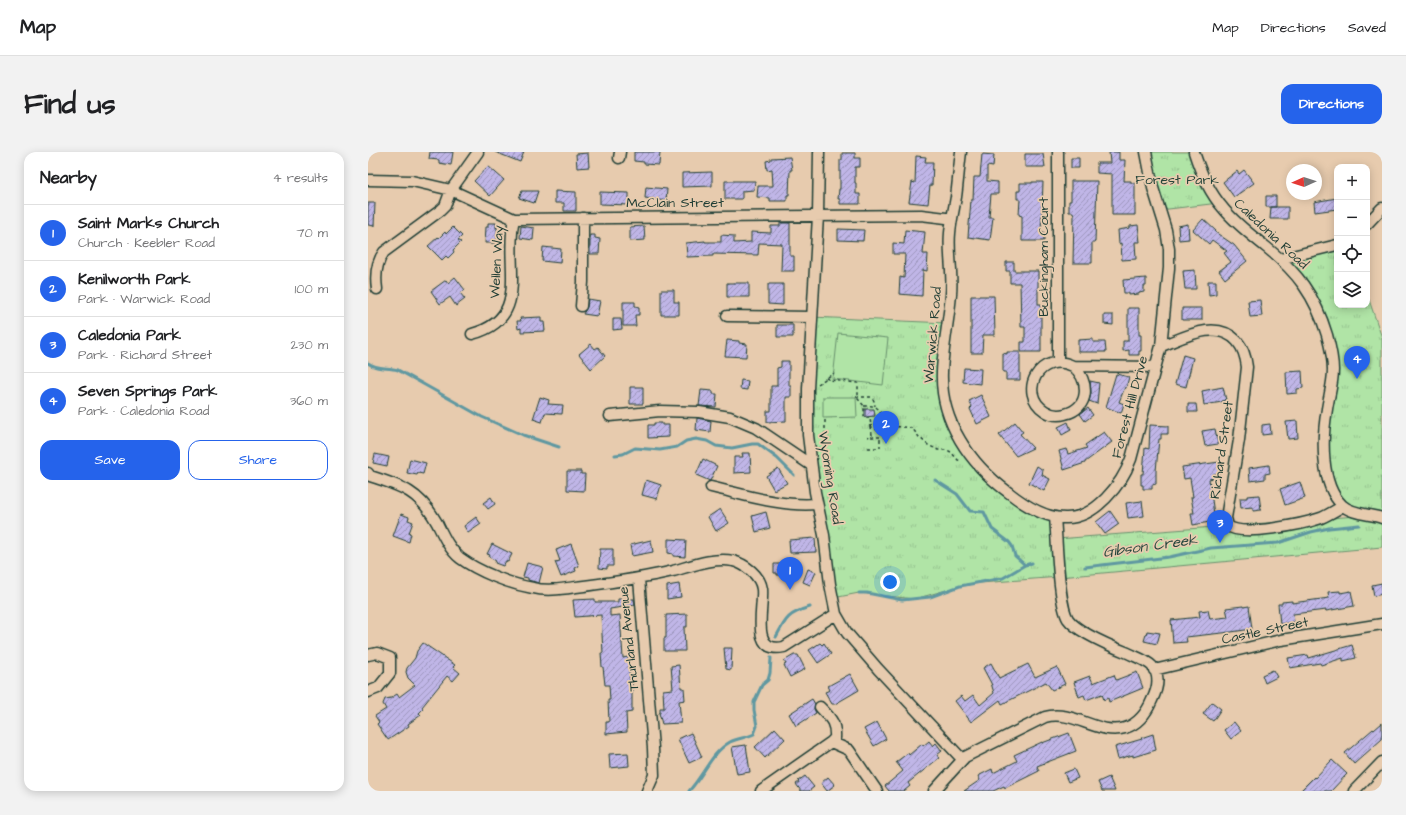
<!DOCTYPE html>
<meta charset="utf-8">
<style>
body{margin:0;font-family:"Architects Daughter",sans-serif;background:#f2f2f2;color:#202124}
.controls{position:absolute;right:12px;top:12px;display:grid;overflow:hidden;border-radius:8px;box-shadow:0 2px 10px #0003}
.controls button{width:36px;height:36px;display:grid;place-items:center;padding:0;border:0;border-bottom:1px solid #e0e0e0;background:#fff;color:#202124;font:20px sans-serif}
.compass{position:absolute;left:918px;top:12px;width:36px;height:36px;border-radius:50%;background:#fff;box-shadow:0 2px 10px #0003;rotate:267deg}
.you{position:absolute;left:522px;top:430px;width:14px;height:14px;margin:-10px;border:3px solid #fff;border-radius:50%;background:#1a73e8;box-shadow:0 0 0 6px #1a73e833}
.badge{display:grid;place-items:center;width:26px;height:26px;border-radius:50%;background:#2563eb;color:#fff;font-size:13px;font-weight:700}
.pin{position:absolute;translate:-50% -33px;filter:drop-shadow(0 1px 2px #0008)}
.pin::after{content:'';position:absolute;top:21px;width:14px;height:12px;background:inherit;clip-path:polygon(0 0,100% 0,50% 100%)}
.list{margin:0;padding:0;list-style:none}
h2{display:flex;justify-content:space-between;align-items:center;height:52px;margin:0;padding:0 16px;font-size:17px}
h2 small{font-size:13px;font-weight:400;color:#757577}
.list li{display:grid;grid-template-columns:26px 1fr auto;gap:12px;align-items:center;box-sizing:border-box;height:56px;padding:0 16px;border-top:1px solid #e0e0e0}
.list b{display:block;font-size:15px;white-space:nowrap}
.list p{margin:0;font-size:13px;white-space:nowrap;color:#757577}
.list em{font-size:13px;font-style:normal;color:#757577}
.actions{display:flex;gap:8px;padding:12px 16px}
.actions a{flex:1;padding:9px 0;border:1px solid #2563eb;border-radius:12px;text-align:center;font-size:14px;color:#2563eb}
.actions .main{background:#2563eb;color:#fff}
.icon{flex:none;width:22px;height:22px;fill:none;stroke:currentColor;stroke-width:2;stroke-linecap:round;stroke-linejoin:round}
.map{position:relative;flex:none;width:1014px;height:639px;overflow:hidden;border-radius:12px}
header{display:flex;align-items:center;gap:24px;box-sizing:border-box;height:56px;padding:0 20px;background:#fff;border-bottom:1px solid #e0e0e0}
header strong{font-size:19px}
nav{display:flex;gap:22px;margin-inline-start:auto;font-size:14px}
.intro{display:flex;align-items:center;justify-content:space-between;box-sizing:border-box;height:96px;padding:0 24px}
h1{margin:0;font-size:28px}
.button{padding:10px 18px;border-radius:12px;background:#2563eb;color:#fff;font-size:14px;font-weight:700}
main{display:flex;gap:24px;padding:0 24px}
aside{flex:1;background:#fff;border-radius:12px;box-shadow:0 2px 10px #0003}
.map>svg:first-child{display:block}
.grass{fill:url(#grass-tufts);stroke:#68906d}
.pitch{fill:#b0e4a6;stroke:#68906d}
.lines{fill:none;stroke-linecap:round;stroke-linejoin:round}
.stream{stroke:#5f98a1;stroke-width:3}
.building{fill:url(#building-hatch);stroke:#1f3d34}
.minor-casing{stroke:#1f3d34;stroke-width:13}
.path{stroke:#1f3d34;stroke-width:1.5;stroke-dasharray:3 3;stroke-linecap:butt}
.minor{stroke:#e7cbae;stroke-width:10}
.labels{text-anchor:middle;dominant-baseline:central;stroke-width:3.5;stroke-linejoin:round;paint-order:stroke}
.park-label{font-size:14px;fill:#26453a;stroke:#e7cbae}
.street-label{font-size:14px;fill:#1f3d34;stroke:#e7cbae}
.water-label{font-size:15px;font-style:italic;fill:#24453d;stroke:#e7cbae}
</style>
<header>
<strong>Map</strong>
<nav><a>Map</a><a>Directions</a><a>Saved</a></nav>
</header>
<div class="intro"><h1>Find us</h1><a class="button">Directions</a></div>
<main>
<aside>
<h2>Nearby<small>4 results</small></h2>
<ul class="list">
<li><span class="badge">1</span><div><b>Saint Marks Church</b><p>Church · Keebler Road</p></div><em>70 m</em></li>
<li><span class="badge">2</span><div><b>Kenilworth Park</b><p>Park · Warwick Road</p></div><em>100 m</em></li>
<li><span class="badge">3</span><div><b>Caledonia Park</b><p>Park · Richard Street</p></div><em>230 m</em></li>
<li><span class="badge">4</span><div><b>Seven Springs Park</b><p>Park · Caledonia Road</p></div><em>360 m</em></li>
</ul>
<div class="actions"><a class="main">Save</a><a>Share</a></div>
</aside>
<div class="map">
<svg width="1014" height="639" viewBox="0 0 1014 639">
<defs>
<pattern id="grass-tufts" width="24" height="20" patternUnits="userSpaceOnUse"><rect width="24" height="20" fill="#b0e4a6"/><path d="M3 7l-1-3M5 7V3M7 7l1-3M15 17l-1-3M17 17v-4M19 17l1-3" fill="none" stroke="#97c490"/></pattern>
<pattern id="building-hatch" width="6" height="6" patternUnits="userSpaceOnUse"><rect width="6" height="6" fill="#c0b6e7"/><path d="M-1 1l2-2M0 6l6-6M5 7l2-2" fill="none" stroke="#9b95bc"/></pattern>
</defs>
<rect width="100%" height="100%" fill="#e7cbae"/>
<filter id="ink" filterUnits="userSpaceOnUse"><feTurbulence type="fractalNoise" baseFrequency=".025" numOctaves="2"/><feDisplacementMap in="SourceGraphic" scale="8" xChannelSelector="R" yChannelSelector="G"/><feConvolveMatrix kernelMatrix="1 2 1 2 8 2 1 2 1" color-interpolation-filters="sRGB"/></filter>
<g filter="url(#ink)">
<!-- grass -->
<path class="grass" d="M778,0H826L851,51L792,58Z
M969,93V153H999V142L1014,186V395L692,425L599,432L547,447L491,441L465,446L445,329L443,165L579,171L578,259L625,329L687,365L689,387L1002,363L975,354L958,321L965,219L953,166L912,107Z"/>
<!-- pitch -->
<path class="pitch" d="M470,181L520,186L515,233L465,227Z
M455,245H488L489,265L455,266Z"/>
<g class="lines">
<!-- stream -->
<path class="stream" d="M0,211C9,218 19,215 30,218L114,265L155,283L191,295
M247,303L255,302L267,296L292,298L309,295L318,289L328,287L339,289L348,294L364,296L384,292H390L394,295L409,306L426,323
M567,328L589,342L602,359L616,360L624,377L641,390L644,394L647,404L657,413
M717,415L801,405L843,396L910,391L943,380L961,376L991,373
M491,441H499L534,448L562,445L592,434L635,426L657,413L664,411
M408,485C418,466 421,461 442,455
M321,639C336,623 343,601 362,590C370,586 378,586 386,582L389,574L386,558V550L394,533L400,528L402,521L403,506"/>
</g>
<!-- building -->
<path class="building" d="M62,0H85L83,13L71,11V8L61,7Z
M127,0H156L152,10Z
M266,0H292L291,13L276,12V10L266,9Z
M741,0H751V8H757L756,29H763V31H767V63H744V22L729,21V11H742Z
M220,1L221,15L209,16L208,2Z
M474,1H487V6H492V15H487V31H488V42H492V52H472V47H470L471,37H472V8H474Z
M614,2L626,3L625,15L619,14V29L630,30V42H623L621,65H625L622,88L600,85L603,48H605L606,25H612Z
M657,2H675L677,15H657Z
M548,4L558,5L557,10H565L564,33H562L560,52L541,50L544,30L547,31Z
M422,5L424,18H422L421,43H419V49H402V46L389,45L390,34H405L404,17L399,18L398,9L403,8V6Z
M703,6H711V16H703Z
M120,14L136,28L122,44L106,29Z
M876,18L886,31L866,45L855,30L869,19L871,22Z
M344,20V34L314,35V21Z
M357,29H387L386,38L374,39V47H357Z
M703,29H729L727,90H724V111H705L706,64L705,60H701V49H703Z
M664,30H675L673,80H676V89H654V64L651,63L652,47H649V39H652V31H664Z
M278,35L299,37L298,49L277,46Z
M154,39H170L166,51L151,46Z
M187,39L208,40V59H196V51H187Z
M232,40L261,41V53L232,52Z
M898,44H908V55H898Z
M969,46V57L947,60L946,50Z
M0,51H7L6,74L0,73Z
M903,55H920V67H902Z
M835,67L848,79L847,80L866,93L879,109L857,127L851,119L863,110L856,101L859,99L844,88L841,92L825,78Z
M120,71H128V76L129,75V91H117L118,75H120Z
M412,71H422V104H426V119H413L414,92L391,91L390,103L345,102V104L319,105L318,91L337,89V90H353V83L366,84V91L383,90V80L403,81V74H412Z
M820,72L821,87L811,88L810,74Z
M770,73L772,90H767L768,107L754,108L753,91L751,92L750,78L762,76V74Z
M153,74L166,76L165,88L152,86Z
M276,74L277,88L262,89V75Z
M85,75L94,84L90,88L93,90L85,98L86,100L80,106L78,104L74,108L60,94L70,85L71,86L77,80L78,82Z
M470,77L496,78L495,89L470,88Z
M537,78L557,80L555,102H560L559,119L555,118L554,144L531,142L532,125L536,126L537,102H525V91L536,92Z
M222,83H227V86L232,87L231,102H222Z
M175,95L193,97L192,111L174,109Z
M638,110H646V119H670V152H673V200H653V190H657V175H653L652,131H642V119H638Z
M827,118L828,137H817L815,119Z
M87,125L97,138L92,141L97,147L88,154L82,145L72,152L63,139L78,128L80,131Z
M778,126V134H776V140L771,141V142L761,143V141H756L755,128Z
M840,129H848V142L841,143Z
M359,131H381V145H359Z
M400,132H415V153L400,152Z
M293,138H306V150H311V163H293Z
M603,144H626L627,183H615L614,201H603Z
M220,147L232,149L229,164L215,162L219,155Z
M892,148L894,164L882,165L880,149Z
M255,150H267V154L271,155V163H267L268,174H255Z
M760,156H771V183H773V199H771V203H761V198L755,199V189H760Z
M814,156H834V168H814Z
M736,163H745V173L736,172Z
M173,165V170H176L177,179L153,180V176L150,177L149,169H153L152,166Z
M245,167H253L254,177L245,178Z
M409,173H425V185H409Z
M725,187V190H737L738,200H710V188Z
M359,188L371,189V191L379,192L378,205L357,204Z
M223,192L227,197L230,195L237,204L223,217L211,202Z
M639,200H652V228H638V220H635V201L639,202Z
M815,203L825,206L818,235L807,232Z
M413,209H421V234H423V245H418V269L399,270V259H403V234H409V216L413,215Z
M596,216L613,217L612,232L595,230Z
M934,219L935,236L929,237V241L919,242L918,220Z
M748,222L761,225L758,236L757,235L751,250L756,252L753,261L738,255Z
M373,228L380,229L379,238L372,237Z
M722,229L731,231L729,252L721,249L723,241Z
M262,235H275V252H262Z
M855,235L858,248L854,249V250L836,253L834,239Z
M333,238L345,239V242H349L348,255L331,254Z
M613,243L623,265L609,272L602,257L604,255L601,249Z
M172,245L181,248L180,252L195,253L194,262L177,261L174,270L165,267Z
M820,252H828L829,260H820Z
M720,256L725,263L717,269L712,262Z
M497,257H506L507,264L497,265Z
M329,266L343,269L342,280L328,278Z
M929,269L930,286L920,287L918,270Z
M647,270L655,280L652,282L665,296L648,304L631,283Z
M700,270L703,278L694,283L690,275Z
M286,271H294V273H301V285L280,286V273H286Z
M902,272L903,282L894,283V273Z
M782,273L800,274V282H793V287H791L788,319V332L784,333V337H775V333H773V322H775L777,296L781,297Z
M847,277L850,292L837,294L834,279Z
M736,280L744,290L717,310V311L696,318L691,299L698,297L700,302L719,296L717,293Z
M374,301H382L383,320L366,321V305H375Z
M7,302L21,305L19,314L5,311Z
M42,307L58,311L55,322L50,321L49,323L39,321Z
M335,307L349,314L342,329L328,323Z
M852,310L853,318H851L852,321L845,322V326L841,327L847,369L825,373L823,361H826L823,345H825L822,326L816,327L814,315Z
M901,313L902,321L897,322V327L882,329L881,316Z
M669,314L675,318L674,323L682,327L676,339L661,331Z
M410,316L419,331L406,338L398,324Z
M199,319H213V322H217L216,339L199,338Z
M278,328L293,333L289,347L274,343Z
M932,330L937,346L917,353L912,337Z
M891,343L893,358L885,359V355L873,356L872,346H879V344Z
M123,345L127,352L120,357L115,351Z
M774,349L776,364L760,366L758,351Z
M352,357L361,371L348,379L340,365Z
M742,359L751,372L737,382L728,370Z
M398,360L402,376L388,380L384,364Z
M33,362L41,365L40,368L45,370L41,381L43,382L41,390L25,384Z
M108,365L113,372L100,381L96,374Z
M447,386L448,400L422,401L421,388Z
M300,387L318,388L317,405L305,404V402L300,401Z
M283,388L285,400L264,404L262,393Z
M124,392L144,402L140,410L138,409L135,414L127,411L128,409L121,405L122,403L119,402Z
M203,392L211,414L207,416L208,419L193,425L187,410L192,409L188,398Z
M232,397H245V414H239V417L231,416Z
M159,411L175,415L171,431L160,428V426L155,425Z
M406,412H419V423H409V421H406Z
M440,417L448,420L442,433L435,430Z
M1014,431V442L1006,444L1004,433Z
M311,432L313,445L299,447V434Z
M972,439V441L983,439L986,454L958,459V458L925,462L926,470L912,472L910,452H914V450L924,449V451L961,446L960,440Z
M227,447V450H250V447H266L267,453L242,457V464L252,463L255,506L260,505L262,529H264V560L258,561L259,580L238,582V570H241L240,548H242L241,533H237L235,515H234L233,501H235L233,463L207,465L205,448Z
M875,454V455L881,454L884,477L863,480L818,485L819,490L805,491L803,468L832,465L831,459L840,458L842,467L860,465L858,456Z
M319,462V475H316L317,499H296V486H298V463Z
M779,479L792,481L789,492L776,489Z
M55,491L87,513L85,515L92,521L85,529L79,524L54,555L55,557L51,561L53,563L40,572L41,574L20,588L9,572L11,570L7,564L18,557L15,552L17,547L23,546L29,542L31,545L47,533L40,526L38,520L39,516L47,506L49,499Z
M452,491L454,493L456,491L463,502L450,511L441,498Z
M984,493L988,506L975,509V506L953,513L952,511L922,516L920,506L940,503L941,506Z
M356,496H364L363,518L358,517Z
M426,503H430L437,517L422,525L416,513L418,512L416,509Z
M623,511L631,526L660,512L667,525L689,515L697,532L684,538L678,530L634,552L632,548L603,570L587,549L593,544L597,549L605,543L612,553L626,541L623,531L615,516Z
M311,513L313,536H316L317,548L311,549L313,571L294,572L291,561H292V556H296L295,538L305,537L303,514Z
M905,518L909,525L897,531L894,523Z
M769,520L775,536L741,550L740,546L736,548L734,542L718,548L716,543L711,545L706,530L722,524L725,531L746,523L748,528Z
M482,522L491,538L467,552H464L457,540L462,538L460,534Z
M444,547L447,552L446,557L448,561L428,574L421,562Z
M844,550L853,557L845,569L835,562Z
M509,570L518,587L506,594L496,577Z
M866,570L873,579L863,587L856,578Z
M1014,571V587L986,612L977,601L1005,577L1006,578Z
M407,576L417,587L397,606L387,595Z
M323,581L334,605L321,611L310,587Z
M701,581L708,599L669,614L671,619L637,636L636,634L625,639H596L612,628L610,624L624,617L625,621L649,609L646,603L674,590V591Z
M785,582L788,598L765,605V603L750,607L747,595L774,587L773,586Z
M561,589L565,594L568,591L574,599L569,603L571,606L540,631L542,634L536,639H521L517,634L535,619L528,610L540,601L541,603L554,592L555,594Z
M378,593L382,620L369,622L364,595Z
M260,601L261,614L242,616L241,602Z
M964,608L979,622L963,639H932L946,625L947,626Z
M706,617L710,626L700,630L696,621Z
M437,624L446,635L441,639H433L428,632L431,630L430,629Z
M460,625L467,633L459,639L453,631Z
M741,625L747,639H734L730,630Z"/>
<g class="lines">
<!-- minor casing -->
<g class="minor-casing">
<path id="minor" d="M451,0L450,64L440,237V283L447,340L456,383L462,432L468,462L479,481L510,517L594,607
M593,0C591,15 590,30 588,45C586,57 583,69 582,81C580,101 585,121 583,142C581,168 575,194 574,220C572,269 602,312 640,340C655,352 677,366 697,366C727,367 754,332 763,307L793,194L801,116V97L798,78L785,36L778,0
M826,0C832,19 841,40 855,56C867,71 883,83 898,95C929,120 947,143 959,183C962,194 965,206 965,218C965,231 961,244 959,257C954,285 952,332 974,353C983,362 1002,362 1014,366
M251,6L252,0
M0,28L44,29L83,38L146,67L553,63L578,66L584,65
M999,72L1014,56
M912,107L969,93
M9,137C7,123 8,111 16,100L73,58L77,54L83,38L110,0
M213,154L215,130V66
M359,164L443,165
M104,182C165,166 135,111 146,67
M793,194C817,185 848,167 869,189C875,196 878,206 879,215L871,288L858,366L860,374C874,385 936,372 953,366C960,363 968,358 975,354
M690,210V0
M705,214C722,229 722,256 697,262C690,264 683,263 677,259C648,240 673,198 705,214L787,215
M242,264L292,259L331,260L362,265L388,276L443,313
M0,321L2,324C34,334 52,340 69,371C75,383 81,397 92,406C111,420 142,432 165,436C181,440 199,436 216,434C247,430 275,426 305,419C323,414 346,405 365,409C377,412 392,423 394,437C396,456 381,502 416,495L468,462
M343,335C378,343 413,355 449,352
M271,427L285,596L286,623L279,639
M0,503L9,501L22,506V521L10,536L0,540
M786,518L913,488L1014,472
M452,555C462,566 468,570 467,586L463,590
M393,639L463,590L481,598L509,639
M566,639L597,605L677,565C705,557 730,584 757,576C770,572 779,560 784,548C789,538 793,524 784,514C778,508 768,505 760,501C745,495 709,480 700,467C690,451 689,386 687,365
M986,639L1014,610"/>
</g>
<!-- path -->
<path class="path" d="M458,226L462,228L490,231V247L496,254V266H502L504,283L500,285
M450,232L466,221
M488,245H504L506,249L507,254
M496,254C500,254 506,253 509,256C518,263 509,274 500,274
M502,274L511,279L518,274L535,275L544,276L551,285L560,293L570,298H579L583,300L590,308L594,309
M457,283V266
M503,285H518
M500,296H512V285"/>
<!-- minor -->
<use href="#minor" class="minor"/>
</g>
</g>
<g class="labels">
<!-- park labels -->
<g class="park-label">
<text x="809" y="28">Forest Park</text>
</g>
<!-- street labels -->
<g class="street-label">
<text x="307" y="51">McClain Street</text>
<text transform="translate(903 82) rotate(43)">Caledonia Road</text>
<text transform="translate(676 105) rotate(-90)">Buckingham Court</text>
<text transform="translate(129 110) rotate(-87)">Wellen Way</text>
<text transform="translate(565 183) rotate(-85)">Warwick Road</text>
<text transform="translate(762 255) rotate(-75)">Forest Hill Drive</text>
<text transform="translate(854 298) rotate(-82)">Richard Street</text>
<text transform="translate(462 326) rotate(81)">Wyoming Road</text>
<text transform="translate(897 479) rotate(-12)">Castle Street</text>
<text transform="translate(261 487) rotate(-96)">Thurland Avenue</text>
</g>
<!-- water labels -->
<g class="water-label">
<text transform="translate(782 394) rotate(-8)">Gibson Creek</text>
</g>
</g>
</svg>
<div class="controls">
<button>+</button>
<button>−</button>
<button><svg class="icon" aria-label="locate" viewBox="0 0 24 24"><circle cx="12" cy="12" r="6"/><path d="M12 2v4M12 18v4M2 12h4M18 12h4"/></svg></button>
<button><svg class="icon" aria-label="layers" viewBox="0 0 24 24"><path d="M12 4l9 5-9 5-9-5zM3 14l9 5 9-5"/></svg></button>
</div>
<svg class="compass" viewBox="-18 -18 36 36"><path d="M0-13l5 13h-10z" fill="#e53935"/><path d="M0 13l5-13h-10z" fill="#757577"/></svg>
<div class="you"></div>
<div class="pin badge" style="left:422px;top:438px">1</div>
<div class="pin badge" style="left:518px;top:292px">2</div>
<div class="pin badge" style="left:852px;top:391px">3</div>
<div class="pin badge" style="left:989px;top:227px">4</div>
</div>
</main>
